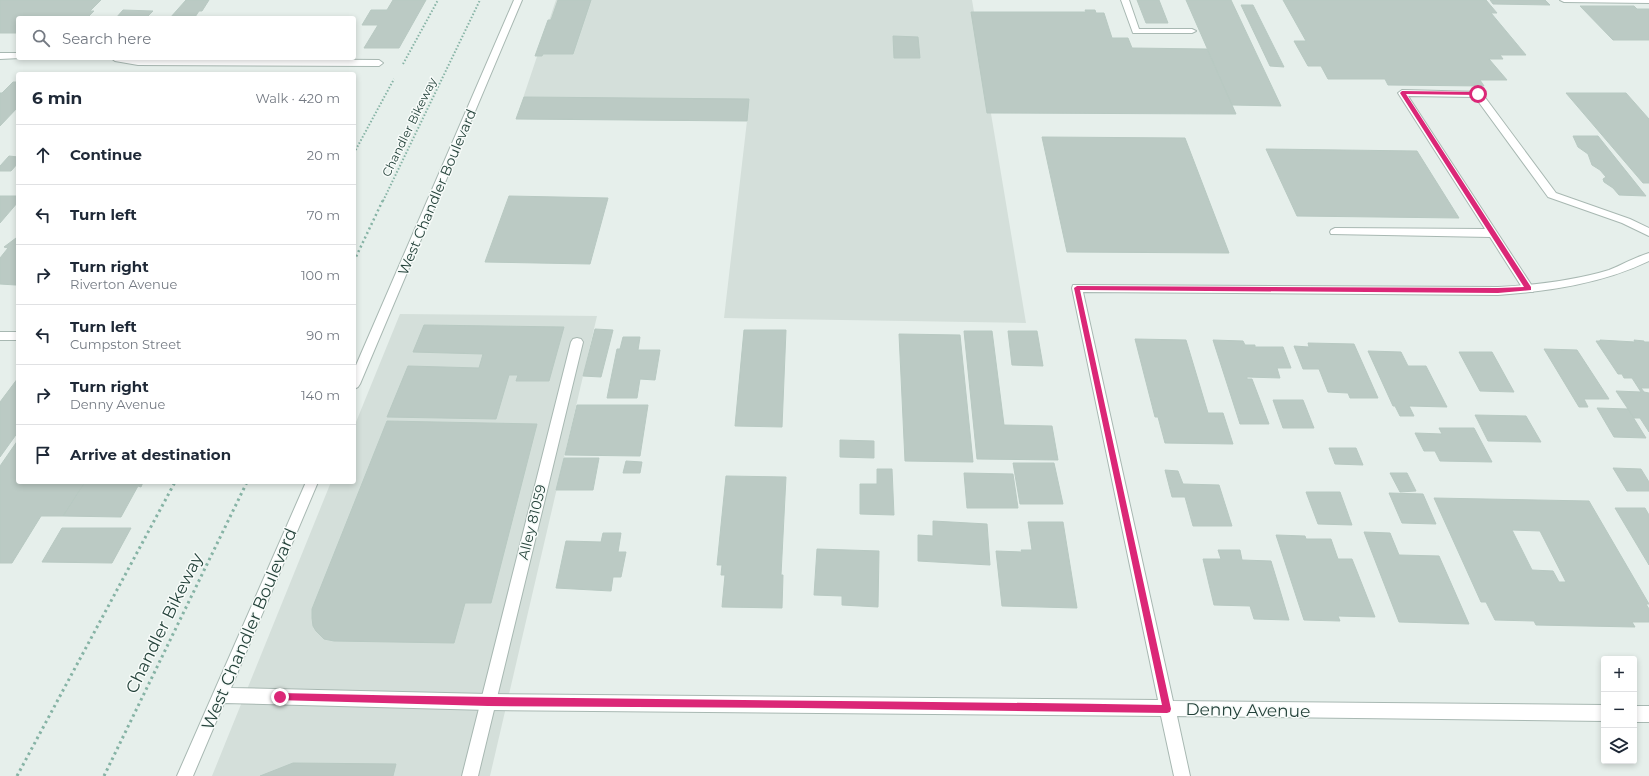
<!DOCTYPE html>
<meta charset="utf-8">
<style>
body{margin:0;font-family:Montserrat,sans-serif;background:#f6f6f7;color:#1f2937}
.controls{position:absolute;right:12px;bottom:12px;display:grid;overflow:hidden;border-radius:4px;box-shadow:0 2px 6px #0003}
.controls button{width:36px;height:36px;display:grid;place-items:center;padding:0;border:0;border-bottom:1px solid #e0e1e3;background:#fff;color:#1f2937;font:20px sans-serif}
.stop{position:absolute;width:12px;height:12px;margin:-9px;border:3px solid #db2777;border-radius:50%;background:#fff}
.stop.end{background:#db2777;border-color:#fff;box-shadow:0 1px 4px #0008}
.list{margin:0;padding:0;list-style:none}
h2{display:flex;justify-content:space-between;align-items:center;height:52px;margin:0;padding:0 16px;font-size:17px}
h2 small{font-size:13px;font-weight:400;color:#747a83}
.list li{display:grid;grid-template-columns:26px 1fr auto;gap:12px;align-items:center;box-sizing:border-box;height:60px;padding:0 16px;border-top:1px solid #e0e1e3}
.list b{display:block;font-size:15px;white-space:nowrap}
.list p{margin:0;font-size:13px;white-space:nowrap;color:#747a83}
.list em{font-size:13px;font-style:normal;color:#747a83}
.icon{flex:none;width:22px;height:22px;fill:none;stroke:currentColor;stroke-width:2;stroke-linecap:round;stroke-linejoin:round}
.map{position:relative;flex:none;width:1649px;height:776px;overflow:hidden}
.search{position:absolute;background:#fff;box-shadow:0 2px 6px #0003;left:16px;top:16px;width:340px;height:44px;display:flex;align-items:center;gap:10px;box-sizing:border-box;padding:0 14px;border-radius:4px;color:#747a83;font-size:15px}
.panel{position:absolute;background:#fff;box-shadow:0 2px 6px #0003;left:16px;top:72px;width:340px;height:412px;border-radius:4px}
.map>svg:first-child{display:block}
.built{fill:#d4dfda}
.building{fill:#bbcac4;stroke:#b8c9c2;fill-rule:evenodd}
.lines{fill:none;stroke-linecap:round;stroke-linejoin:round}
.service-casing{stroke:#a8b8b2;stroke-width:2}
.minor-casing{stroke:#a8b8b2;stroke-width:2}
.path-far2{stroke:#86b3a5;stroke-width:2;stroke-dasharray:1.5 2;stroke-linecap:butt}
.path-far1{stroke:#86b3a5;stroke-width:2.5;stroke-dasharray:2 3;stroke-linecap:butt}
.path{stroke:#86b3a5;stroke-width:3;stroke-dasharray:2.5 3.5;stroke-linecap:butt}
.service{fill:#fff;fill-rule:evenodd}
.minor{fill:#fff;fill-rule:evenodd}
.route{fill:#db2777}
.labels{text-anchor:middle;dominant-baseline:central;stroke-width:3;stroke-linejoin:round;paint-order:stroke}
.far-street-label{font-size:12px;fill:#24423a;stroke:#f7fbf9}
.street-label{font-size:14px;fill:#24423a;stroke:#f7fbf9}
.near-street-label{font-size:17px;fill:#24423a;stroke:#f7fbf9}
</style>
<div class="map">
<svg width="1649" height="776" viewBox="0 0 1649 776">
<rect width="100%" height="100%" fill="#e6efeb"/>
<!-- built -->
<path class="built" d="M556,0H972L1026,323L724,318L747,121L516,119Z
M400,314L597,316L490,776H212L331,482H354V427Z"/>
<!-- building -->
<path class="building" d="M0,0H101L90,11H94L87,18H18L17,33H0Z
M186,0H209L202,11H199L195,17H198L197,18H170Z
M393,0H426L399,48H364L378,25H362L371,10H387Z
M558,0H591L573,54H543L542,56H535L548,20H551Z
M1137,0H1159L1168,23H1146Z
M1186,0H1231L1281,106L1232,105Z
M1283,0H1486L1497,13H1491L1526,55H1500L1503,59H1489L1507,80H1480L1484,86L1388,85L1385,79H1328L1321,66H1308L1294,41H1306Z
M1490,0H1545L1550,5L1493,4Z
M1241,5H1253L1284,67L1270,66Z
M1580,6H1634L1637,9H1649V40H1613Z
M123,10L153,11L146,18H116Z
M1085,10H1095L1096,13H1104L1112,38H1128L1132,48L1207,49L1236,114L987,113L971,12H1086Z
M893,36L918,37L920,58H894Z
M13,82H18V107L0,126V93H2Z
M1566,93H1626L1649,119V183H1643Z
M524,97L749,99L747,121L516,119Z
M1573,136H1598L1646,196L1619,195L1613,188L1604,182L1603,179L1606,177L1600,170L1592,165L1588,154L1578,147Z
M1042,137L1185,138L1229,253L1067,252Z
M1266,149L1417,151L1459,218L1297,216Z
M9,156L18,157V163L11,171H0V166Z
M0,196H18V202L0,223Z
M509,196L608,198L590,264L485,262Z
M16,238H18V282L16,285L0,284V258L8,248L4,247Z
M424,325L564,327L549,381H516L518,375H509L496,419L387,417L408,366L479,368L483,354L413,352Z
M595,329L613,330L601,377L583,376Z
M744,330H786L782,427L735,426Z
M964,331H992L1004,425L1052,426L1058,460L977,459Z
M1008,331H1037L1043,366L1012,365Z
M899,334L960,335L973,462L905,461Z
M623,337H640L638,350H660L655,380L640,379L637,398H607L617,349H620Z
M1135,339L1186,340L1208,413H1223L1233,444L1165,443L1158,417H1155Z
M1213,340L1243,341L1245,345H1255V347H1283L1291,368H1277L1280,378L1247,377V379H1252L1269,424H1240Z
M1600,340L1635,342L1634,340L1644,341V342H1649V388H1641L1644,392L1649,393V432L1640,418H1634L1616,391L1641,392L1632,378H1624L1622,374H1618L1596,341H1600Z
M1308,343L1354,344L1378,398H1350L1348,393L1328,392L1319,369H1303L1294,346L1309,347Z
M1544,349L1577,350L1609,399H1584L1588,407H1579Z
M1368,351L1401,352L1408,366H1426L1447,407L1409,406L1414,416H1400L1395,406H1393Z
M1459,352H1492L1514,392L1480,391Z
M18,378V432L0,457V402Z
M1273,400H1303L1314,428H1283Z
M577,405H648L640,456L565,455Z
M1597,408L1628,409L1646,438L1614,437Z
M1475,415L1526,416L1541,442L1488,441Z
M387,421L537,424L491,603H465L454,643L334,641L324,639L316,631L313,626L312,618V609Z
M1439,428H1474L1492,462L1440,461L1435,451H1424L1415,433L1442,434Z
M18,440V482H85L63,516H41L12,563H0V466Z
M840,440L874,441V458L840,457Z
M1329,448H1356L1363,465L1335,464Z
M564,458H599L593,490H556Z
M626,461L642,462L640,473H623Z
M1013,463H1054L1063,504H1020Z
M1613,468L1641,469L1649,482V491H1627Z
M877,469H892L894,515L860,514V484H877Z
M1165,470L1178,471L1183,484L1219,485L1232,526H1193L1185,497H1172Z
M964,473L1013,474L1018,508H967Z
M1390,473H1407L1416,491L1400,492Z
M726,476L786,477L781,575H783L782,608L722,607L725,575H721L722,565H717Z
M85,482H143L141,487L138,486L121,517L63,516Z
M1306,492H1340L1352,525L1318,524Z
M1389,493L1423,494L1436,524L1402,523Z
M1434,498L1589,501L1649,604H1646L1649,609V622H1632L1635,627L1536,625L1534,621L1495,620L1486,602H1481ZM1512,530L1540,531L1566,582H1559L1553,571L1532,570Z
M1615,508H1645L1649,515V565Z
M933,521L987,524L990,565L918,561V535L933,536Z
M1028,522H1063L1077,608L1002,606L996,551L1022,552L1021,550H1032Z
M62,528H131L112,563L42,562Z
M1364,532L1390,533L1399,555L1439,556L1469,624L1399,622Z
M603,533H621L618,552H626L621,577H613L611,591L556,588L566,541L601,542Z
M1276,535L1305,536L1306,539H1331L1338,559H1352L1375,617L1338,616L1340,621L1304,620Z
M817,549L879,551L878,607L842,605V596L814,595Z
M1218,550H1240L1242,560L1271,561L1289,620L1254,619L1250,606L1214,605L1203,559H1221Z
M293,763L396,764L393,776H260Z"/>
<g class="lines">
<!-- service casing -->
<g class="service-casing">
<path id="service" d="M1121,0H1129L1139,29H1192L1196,31L1192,33H1133Z
M1560,0H1649V3L1564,2Z
M1402,90L1481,92L1556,193L1630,219L1649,228V236L1622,223L1548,197L1475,97L1408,96L1534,289L1533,292H1525L1490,237L1331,234L1330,232L1331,230L1335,228L1485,229L1398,93Z
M577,338L581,339L583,342L478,776H462L571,342L573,339Z"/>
</g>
<!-- minor casing -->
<g class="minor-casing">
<path id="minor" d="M514,0H522L360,384L358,387L354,389V370Z
M0,53H18V58H20L0,59Z
M111,58L379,60L383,63L379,66L138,65L115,61Z
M1649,253V261C1601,284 1550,291 1498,295L1083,292L1173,701L1604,705V721L1177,716L1190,776H1174L1161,716L488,710L224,703L193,776H177L306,482H318L231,688L488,694L1158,700L1072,288L1073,285L1498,287C1535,285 1573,281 1609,270C1622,265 1635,257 1649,253Z
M0,332H18V340H0Z
M1634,706H1649V722H1634Z"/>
</g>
<!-- path-far2 -->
<path class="path-far2" d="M403,64L438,0
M354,153L394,79
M383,201L480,0"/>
<!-- path-far1 -->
<path class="path-far1" d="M354,261L383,200"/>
<!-- path -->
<path class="path" d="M17,776L175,482
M104,776L247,482"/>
<!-- service -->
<use href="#service" class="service"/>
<!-- minor -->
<use href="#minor" class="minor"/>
</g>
<!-- route -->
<path class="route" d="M1402,91L1478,92L1481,94L1478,95L1406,94L1531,287V290L1498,293L1080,290L1171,709L1170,712L1167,713L800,708L488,706L277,700L276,697L277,694L280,693C574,700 868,700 1162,705L1074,288L1077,286L1498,288L1524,287L1400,93Z"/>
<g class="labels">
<!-- far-street labels -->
<g class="far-street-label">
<text transform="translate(409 127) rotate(-64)">Chandler Bikeway</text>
</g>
<!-- street labels -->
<g class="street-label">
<text transform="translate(437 192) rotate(-67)">West Chandler Boulevard</text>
<text transform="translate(532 522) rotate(-76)">Alley 81059</text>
</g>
<!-- near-street labels -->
<g class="near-street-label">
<text transform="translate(164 623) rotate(-64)">Chandler Bikeway</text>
<text transform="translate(249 629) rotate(-67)">West Chandler Boulevard</text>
<text transform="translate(1248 710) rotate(1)">Denny Avenue</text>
</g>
</g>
</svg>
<div class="controls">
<button>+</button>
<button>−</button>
<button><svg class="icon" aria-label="layers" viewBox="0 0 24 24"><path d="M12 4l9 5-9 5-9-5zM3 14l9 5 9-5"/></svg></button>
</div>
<div class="stop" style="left:1478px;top:94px"></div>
<div class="stop end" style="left:280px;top:697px"></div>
<div class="search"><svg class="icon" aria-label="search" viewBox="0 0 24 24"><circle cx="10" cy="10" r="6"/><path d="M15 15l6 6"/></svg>Search here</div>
<section class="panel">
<h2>6 min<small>Walk · 420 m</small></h2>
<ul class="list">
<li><svg class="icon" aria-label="ahead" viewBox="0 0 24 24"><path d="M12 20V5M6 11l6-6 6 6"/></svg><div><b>Continue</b></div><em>20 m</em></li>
<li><svg class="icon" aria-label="left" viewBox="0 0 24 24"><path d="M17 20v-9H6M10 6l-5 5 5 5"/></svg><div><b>Turn left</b></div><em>70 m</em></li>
<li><svg class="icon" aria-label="right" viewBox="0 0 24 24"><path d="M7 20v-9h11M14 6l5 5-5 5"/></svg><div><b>Turn right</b><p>Riverton Avenue</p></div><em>100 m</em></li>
<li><svg class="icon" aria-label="left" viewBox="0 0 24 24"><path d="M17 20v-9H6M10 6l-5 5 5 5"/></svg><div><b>Turn left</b><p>Cumpston Street</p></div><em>90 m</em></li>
<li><svg class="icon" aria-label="right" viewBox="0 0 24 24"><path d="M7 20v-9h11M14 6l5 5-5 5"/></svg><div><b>Turn right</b><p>Denny Avenue</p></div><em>140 m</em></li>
<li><svg class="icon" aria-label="arrive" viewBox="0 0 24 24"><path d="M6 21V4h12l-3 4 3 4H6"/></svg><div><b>Arrive at destination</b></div></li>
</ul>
</section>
</div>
